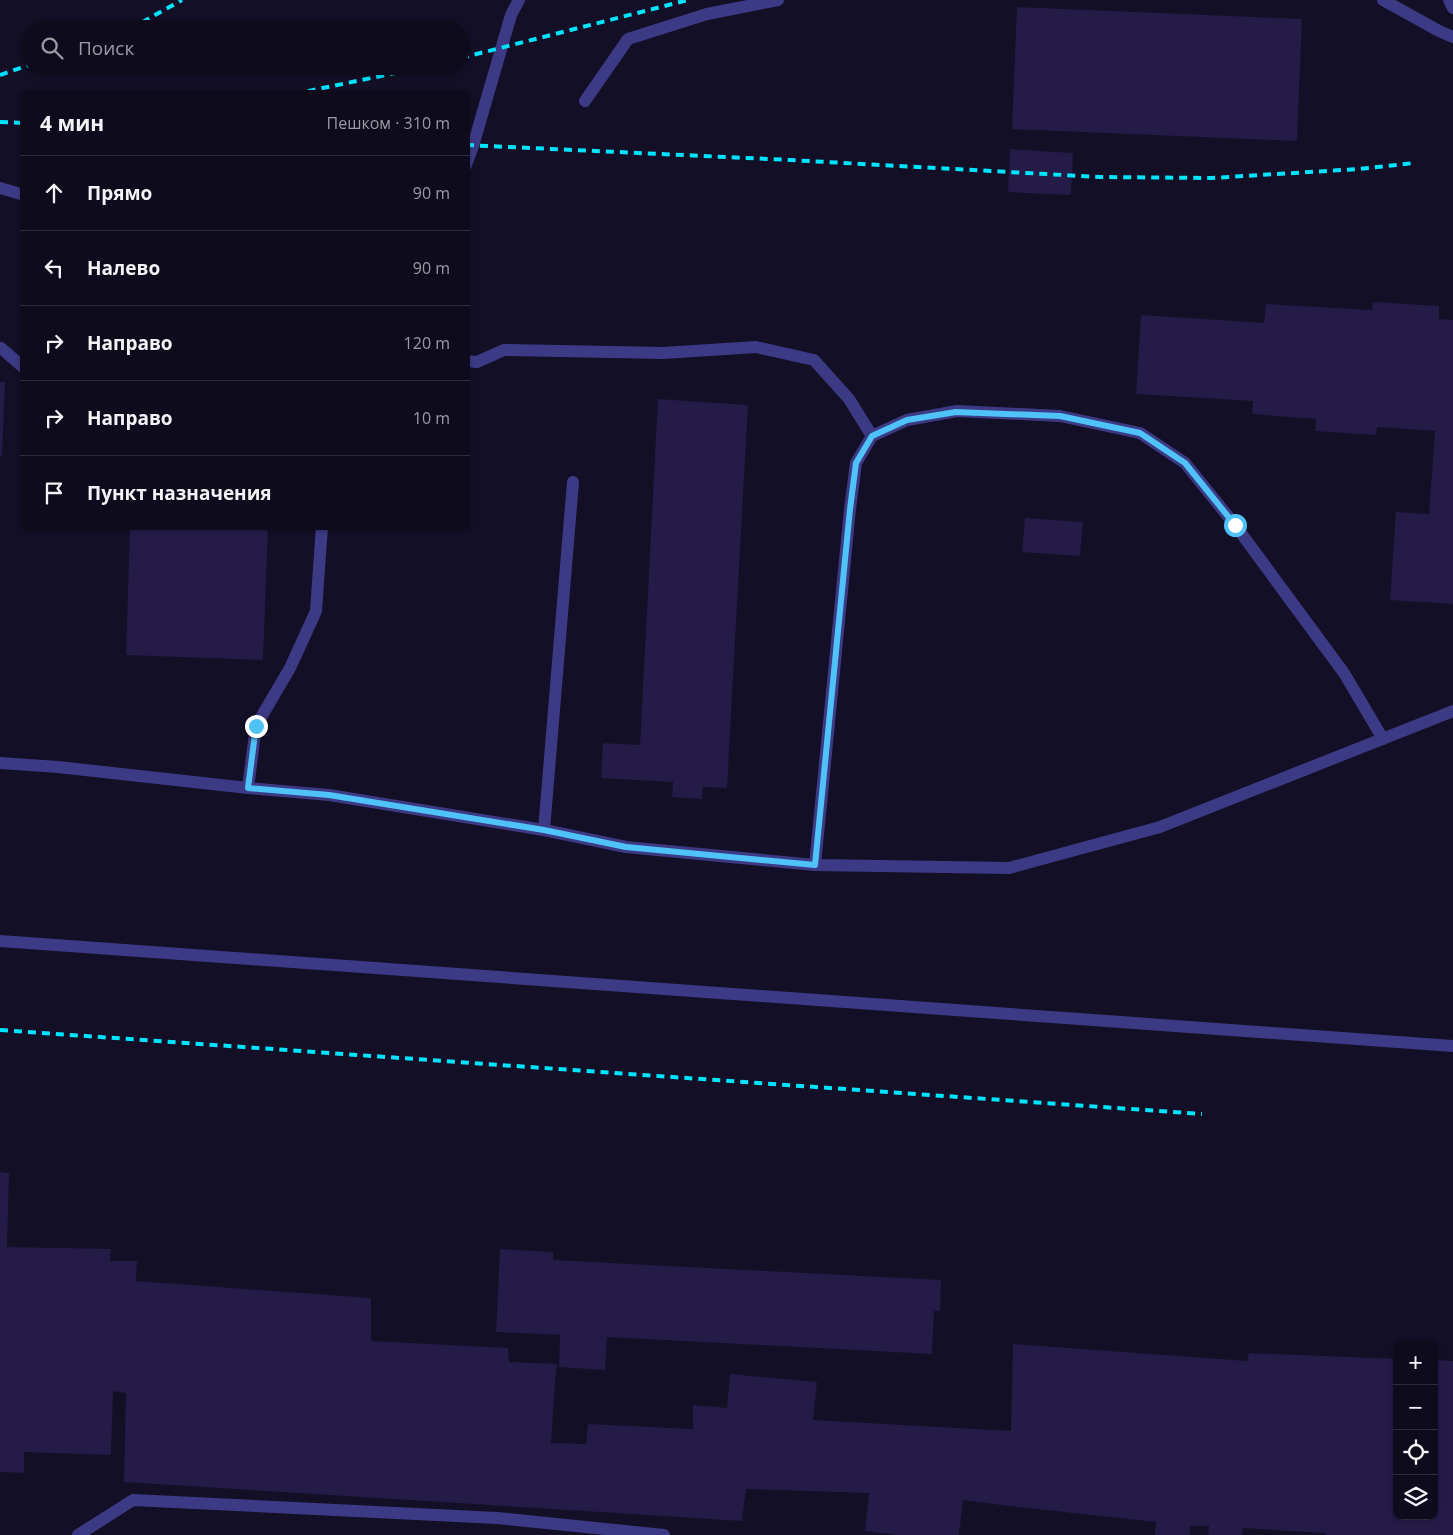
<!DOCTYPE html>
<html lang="ru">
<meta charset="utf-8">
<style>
body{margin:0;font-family:"Open Sans",sans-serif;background:#1c1929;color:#f1f3f6}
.controls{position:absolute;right:15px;bottom:15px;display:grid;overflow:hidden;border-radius:10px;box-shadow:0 1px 4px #0004}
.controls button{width:45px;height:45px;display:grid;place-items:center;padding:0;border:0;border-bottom:1px solid #2e2b3b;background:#0e0b1c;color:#f1f3f6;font:25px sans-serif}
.stop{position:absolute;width:15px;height:15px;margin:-11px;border:4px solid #4fc3f7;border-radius:50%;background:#fff}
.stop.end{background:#4fc3f7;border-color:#fff;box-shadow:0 1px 5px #0008}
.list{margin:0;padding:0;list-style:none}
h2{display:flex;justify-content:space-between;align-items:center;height:65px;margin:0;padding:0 20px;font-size:21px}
h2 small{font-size:16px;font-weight:400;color:#9b9ba3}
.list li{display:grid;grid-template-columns:32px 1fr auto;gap:15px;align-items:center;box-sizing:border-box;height:75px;padding:0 20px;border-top:1px solid #2e2b3b}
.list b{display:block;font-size:19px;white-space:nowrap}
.list em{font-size:16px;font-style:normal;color:#9b9ba3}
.icon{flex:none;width:28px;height:28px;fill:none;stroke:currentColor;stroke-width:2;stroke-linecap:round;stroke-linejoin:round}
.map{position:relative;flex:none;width:1453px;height:1535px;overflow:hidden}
.search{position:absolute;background:#0e0b1c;box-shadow:0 1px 4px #0004;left:20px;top:20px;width:450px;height:55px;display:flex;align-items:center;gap:12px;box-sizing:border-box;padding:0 18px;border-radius:28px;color:#9b9ba3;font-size:19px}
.panel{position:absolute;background:#0e0b1c;box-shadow:0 1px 4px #0004;left:20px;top:90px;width:450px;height:440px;border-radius:10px}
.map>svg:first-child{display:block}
.building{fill:#241b47}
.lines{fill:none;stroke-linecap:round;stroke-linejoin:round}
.minor{stroke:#3d3a85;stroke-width:12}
.rail{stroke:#00e5ff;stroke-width:4;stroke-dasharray:8 6;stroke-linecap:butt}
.route{stroke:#4fc3f7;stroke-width:6}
</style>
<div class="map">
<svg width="1453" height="1535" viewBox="0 0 1453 1535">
<rect width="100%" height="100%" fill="#130f26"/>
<!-- building -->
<path class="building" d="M1017,7L1302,19L1297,141L1012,129Z
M1010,149L1073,153L1071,195L1008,192Z
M1373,302L1439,306V319L1453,320V604L1390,600L1396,512L1429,514L1435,431L1377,427L1376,435L1315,431L1316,419L1252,414L1253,401L1136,394L1141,315L1264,323L1266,304L1372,310Z
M0,382H5L2,456H0Z
M658,399L748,405L727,788L703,787L702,799L672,797L673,782L601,778L603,743L640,745Z
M1025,518L1083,522L1080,556L1022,552Z
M130,526H268L263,660L126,655Z
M0,1172L9,1173L7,1247L111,1249L110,1261H137L136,1281L371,1298V1341L508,1348L509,1362L557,1364L555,1382L551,1443L586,1444L588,1424L693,1429V1405L727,1408L730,1374L817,1382L813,1420L1011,1431L1013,1344L1247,1361L1249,1353L1397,1359V1516H1434V1360L1453,1361V1535H1325V1533L1243,1528L1242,1535H1208L1209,1526H1190V1535H1155L1156,1522L1009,1506L963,1500L959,1535H897L865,1531L869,1493L746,1489L742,1521L124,1482L126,1393L113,1391L111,1455L24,1452V1473L0,1472Z
M500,1249L553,1252V1260L941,1280L940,1311H934L932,1354L607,1337L605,1370L559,1367L560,1335L496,1332Z"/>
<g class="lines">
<!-- minor -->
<path class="minor" d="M1383,0L1439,31L1453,37
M1449,0L1453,8
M585,101L628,39L707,14L778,0
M466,165L473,146L511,15L519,0
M0,188L24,195
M1,348L24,368
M466,361L477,362L504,350L663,353L756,347L814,360L849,399L872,436
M0,763L58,767L248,788L329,795L544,830L626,847L815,865L1009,868L1160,827L1453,711
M248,788L256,726L290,668L316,611L322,526
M544,830L573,482
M815,865L850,509L856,463L872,436L907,420L957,411L1060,416L1140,433L1185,463L1235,525L1344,673L1383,739
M0,941L1453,1046
M78,1535L133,1500L497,1518L664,1535"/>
<!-- rail -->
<path class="rail" d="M130,29L182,0
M461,58L688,0
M0,75L29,65
M294,94L429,66
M0,122L24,123
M466,145L790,160L1100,177L1211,178L1359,169L1414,163
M0,1030L1202,1114"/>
</g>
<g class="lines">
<!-- route -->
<path class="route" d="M256,726L248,788L329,795L544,830L626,847L815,865L850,509L856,463L872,436L907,420L956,412L1060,416L1140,433L1185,463L1235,525"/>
</g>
</svg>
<div class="controls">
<button>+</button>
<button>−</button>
<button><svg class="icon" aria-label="locate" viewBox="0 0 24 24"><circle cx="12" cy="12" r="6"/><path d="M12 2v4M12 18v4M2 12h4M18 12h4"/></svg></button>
<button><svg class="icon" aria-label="layers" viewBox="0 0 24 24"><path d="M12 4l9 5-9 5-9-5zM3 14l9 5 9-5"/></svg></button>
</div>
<div class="stop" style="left:1235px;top:525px"></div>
<div class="stop end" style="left:256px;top:726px"></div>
<div class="search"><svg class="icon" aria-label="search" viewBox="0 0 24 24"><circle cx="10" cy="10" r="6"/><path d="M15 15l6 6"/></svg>Поиск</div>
<section class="panel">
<h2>4 мин<small>Пешком · 310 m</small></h2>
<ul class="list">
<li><svg class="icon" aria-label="ahead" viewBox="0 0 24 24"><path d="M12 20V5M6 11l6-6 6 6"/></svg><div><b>Прямо</b></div><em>90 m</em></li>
<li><svg class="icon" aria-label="left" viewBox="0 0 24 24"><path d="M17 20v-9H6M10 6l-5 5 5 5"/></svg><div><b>Налево</b></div><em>90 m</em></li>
<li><svg class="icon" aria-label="right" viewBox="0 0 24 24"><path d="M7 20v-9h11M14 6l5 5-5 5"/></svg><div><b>Направо</b></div><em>120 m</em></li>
<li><svg class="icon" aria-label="right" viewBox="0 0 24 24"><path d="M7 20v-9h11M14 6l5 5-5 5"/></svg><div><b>Направо</b></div><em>10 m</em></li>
<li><svg class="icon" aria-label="arrive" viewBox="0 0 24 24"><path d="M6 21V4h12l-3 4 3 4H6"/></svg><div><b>Пункт назначения</b></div></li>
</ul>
</section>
</div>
